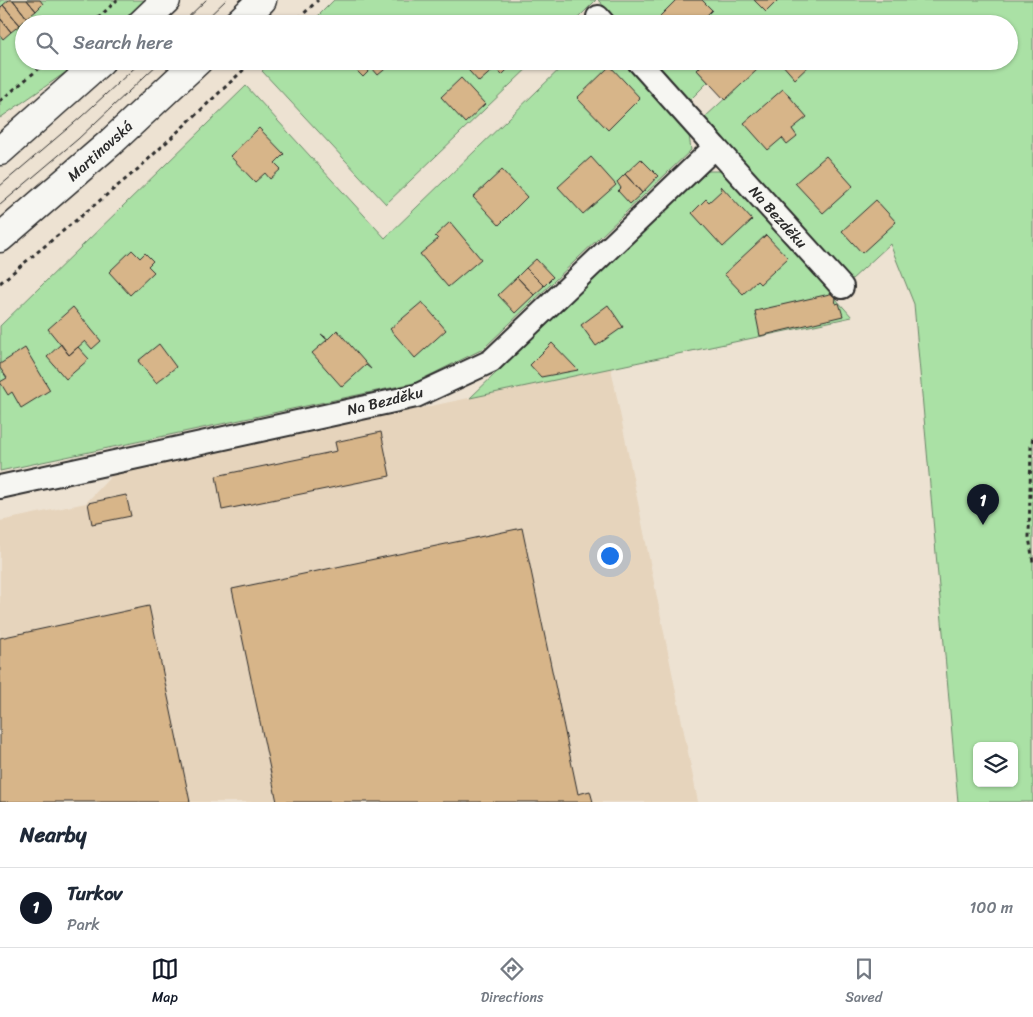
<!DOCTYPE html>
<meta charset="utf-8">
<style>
body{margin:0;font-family:Sriracha,sans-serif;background:#f6f6f7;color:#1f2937}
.controls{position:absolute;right:15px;bottom:15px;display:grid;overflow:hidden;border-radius:8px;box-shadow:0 1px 4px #0004}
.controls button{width:45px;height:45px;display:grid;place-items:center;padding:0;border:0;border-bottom:1px solid #e0e1e3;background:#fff;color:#1f2937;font:25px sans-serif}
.you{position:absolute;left:609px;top:555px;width:18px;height:18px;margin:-12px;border:4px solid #fff;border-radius:50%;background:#1a73e8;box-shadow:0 0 0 8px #1a73e833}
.badge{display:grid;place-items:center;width:32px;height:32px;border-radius:50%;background:#111827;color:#fff;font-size:16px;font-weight:700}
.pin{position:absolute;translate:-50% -41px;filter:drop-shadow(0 1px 2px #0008)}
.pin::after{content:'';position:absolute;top:26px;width:18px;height:15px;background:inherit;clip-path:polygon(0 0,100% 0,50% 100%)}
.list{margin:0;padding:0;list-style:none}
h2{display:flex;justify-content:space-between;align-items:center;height:65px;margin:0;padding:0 20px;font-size:21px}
h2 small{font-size:16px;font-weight:400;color:#747a83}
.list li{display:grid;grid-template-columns:32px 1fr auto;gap:15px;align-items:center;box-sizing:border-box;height:80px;padding:0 20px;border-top:1px solid #e0e1e3}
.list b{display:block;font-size:19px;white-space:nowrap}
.list p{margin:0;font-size:16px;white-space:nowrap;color:#747a83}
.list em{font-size:16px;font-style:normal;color:#747a83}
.icon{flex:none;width:28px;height:28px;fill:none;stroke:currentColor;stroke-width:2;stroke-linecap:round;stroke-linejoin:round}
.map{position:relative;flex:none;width:1033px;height:802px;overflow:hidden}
.search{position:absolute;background:#fff;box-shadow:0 1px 4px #0004;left:15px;right:15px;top:15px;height:55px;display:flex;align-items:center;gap:12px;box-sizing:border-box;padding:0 18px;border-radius:28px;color:#747a83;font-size:19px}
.sheet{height:145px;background:#fff}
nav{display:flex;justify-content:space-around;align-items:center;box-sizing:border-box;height:70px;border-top:1px solid #e0e1e3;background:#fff;font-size:14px;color:#747a83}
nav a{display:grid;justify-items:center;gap:2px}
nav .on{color:#111827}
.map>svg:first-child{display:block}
.built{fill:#e6d4bc}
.green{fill:#aae1a5;stroke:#6a8668;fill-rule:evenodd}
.building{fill:#d7b589;stroke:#2b2b2b}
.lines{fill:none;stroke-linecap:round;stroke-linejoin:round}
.minor-casing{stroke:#2b2b2b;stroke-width:26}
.tertiary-casing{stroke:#2b2b2b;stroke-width:31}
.path{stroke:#2b2b2b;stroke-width:3;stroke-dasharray:4 4;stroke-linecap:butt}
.minor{stroke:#f6f6f2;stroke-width:22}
.tertiary{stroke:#f6f6f2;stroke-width:28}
.tram{stroke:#2b2b2b;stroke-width:1}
.labels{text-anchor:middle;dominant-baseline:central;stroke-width:4;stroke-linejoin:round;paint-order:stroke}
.street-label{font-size:15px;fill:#2b2b2b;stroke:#f6f6f2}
</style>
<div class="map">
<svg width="1033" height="802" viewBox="0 0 1033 802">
<rect width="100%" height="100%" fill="#ede2d2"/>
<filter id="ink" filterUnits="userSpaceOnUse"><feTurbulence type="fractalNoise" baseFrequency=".02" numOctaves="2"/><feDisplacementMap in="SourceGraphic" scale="10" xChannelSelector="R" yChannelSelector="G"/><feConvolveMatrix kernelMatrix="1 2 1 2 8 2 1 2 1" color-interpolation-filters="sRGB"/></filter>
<g filter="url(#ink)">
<!-- built -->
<path class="built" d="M611,368L698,802H0V521L86,503L114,473Z"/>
<!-- green -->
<path class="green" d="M0,0H149L124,24H24V61H82L0,118Z
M334,0H596L572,24H310Z
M598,0H1033V802H958L914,304L890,244L850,281L704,118L757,69L751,61H1009V24H620ZM977,746H1014V783H977Z
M272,61H535L386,204L262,71Z
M568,61H623L689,135L691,150L483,349L414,383L0,471V326L246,86L385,238Z
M653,61H706L697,70L708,82L689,101Z
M706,171H722L852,317L470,398Z"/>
<!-- building -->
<path class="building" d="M9,0H13L27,18L20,25L3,5Z
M13,0H27L36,11L27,18Z
M27,0H40L43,4L36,11Z
M676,0H702L712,10L698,24H659L656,20Z
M754,0H778L766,12Z
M3,5L20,25L11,32L0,18V8Z
M0,18L11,32L3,39L0,35Z
M347,61H395L378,75L372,68L363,77Z
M460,61H504L510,67L502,75L495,68L479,82Z
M706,61H751L758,69L725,100L697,70Z
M783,61H814L795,79L781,63Z
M610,66L640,98L608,130L577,98Z
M461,78L485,104L465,123L441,97Z
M783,89L807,117L792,129L797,136L787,144L782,138L768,150L744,123Z
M259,128L284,154L275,163L281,169L270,179L265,173L255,182L230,156Z
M826,156L853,186L823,213L795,183Z
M591,157L616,185L583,214L558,187Z
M641,159L658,176L642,193L625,174Z
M502,170L527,197L499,225L473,197Z
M625,174L642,193L630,204L618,191L621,188L617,182Z
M721,186L752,220L723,247L692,213L706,199L709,202L722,190L720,187Z
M876,200L896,222L862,253L842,231Z
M450,222L481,259L448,287L420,254L438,239L435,236Z
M766,235L788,258L760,284L757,281L743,294L724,274Z
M132,250L140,258L145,253L153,261L148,266L154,272L130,295L109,272Z
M536,259L553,277L544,286L526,268Z
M526,268L544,286L534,295L517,277Z
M517,277L534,295L515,313L498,295Z
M834,293L836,304L839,303L843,316L760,336L755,311Z
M422,302L446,330L415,358L390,329Z
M608,305L623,327L596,346L581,325Z
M73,307L101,341L92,349L85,341L69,355L48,329Z
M337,330L371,369L366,365L342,387L312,353L327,340L321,334L328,339Z
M552,343L578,370L541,377L530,365Z
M61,344L69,355L78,347L89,359L66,379L47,357Z
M159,344L176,367L156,383L138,361Z
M25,348L50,390L21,408L12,392L8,395L0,382L7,378L0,368V364Z
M381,432L390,476L222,510L216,476L337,451L335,442Z
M126,495L131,516L92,524L88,503Z
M522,528L578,794L590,791L593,802H277L232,589Z
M149,606L190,802H0V638Z"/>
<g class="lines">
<!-- minor casing -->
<g class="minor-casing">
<path id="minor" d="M598,17L604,24
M715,147L842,287
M0,487L416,396L491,361L715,147L638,61"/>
</g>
<!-- tertiary casing -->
<g class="tertiary-casing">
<path id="tertiary" d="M141,24L166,0
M237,24L262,0
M0,151L101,61
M0,238L110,143L198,61"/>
</g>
<!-- path -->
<path class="path" d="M92,24L117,0
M293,24L318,0
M0,101L48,61
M0,283L138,169L253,61
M1033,438L1031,446L1029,537L1033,562"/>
<!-- minor -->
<use href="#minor" class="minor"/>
<!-- tertiary -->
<use href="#tertiary" class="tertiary"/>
<!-- tram -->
<path class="tram" d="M181,24L206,0
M201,24L226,0
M0,186L81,117L142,61
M0,205L78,139L161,61"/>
</g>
</g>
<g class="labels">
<!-- street labels -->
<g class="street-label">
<text transform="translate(100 151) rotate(-42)">Martinovská</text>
<text transform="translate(778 217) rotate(48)">Na Bezděku</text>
<text transform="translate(385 401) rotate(-14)">Na Bezděku</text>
</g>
</g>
</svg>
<div class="controls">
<button><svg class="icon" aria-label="layers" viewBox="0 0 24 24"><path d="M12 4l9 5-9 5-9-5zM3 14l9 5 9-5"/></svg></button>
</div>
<div class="you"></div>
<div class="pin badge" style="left:983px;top:525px">1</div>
<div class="search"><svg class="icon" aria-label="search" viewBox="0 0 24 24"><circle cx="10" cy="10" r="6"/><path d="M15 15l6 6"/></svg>Search here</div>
</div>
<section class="sheet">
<h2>Nearby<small></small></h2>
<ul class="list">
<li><span class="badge">1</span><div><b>Turkov</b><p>Park</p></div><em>100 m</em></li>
</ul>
</section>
<nav>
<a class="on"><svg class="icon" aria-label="map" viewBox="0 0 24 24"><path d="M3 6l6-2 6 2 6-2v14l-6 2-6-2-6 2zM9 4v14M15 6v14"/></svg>Map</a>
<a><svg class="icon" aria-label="directions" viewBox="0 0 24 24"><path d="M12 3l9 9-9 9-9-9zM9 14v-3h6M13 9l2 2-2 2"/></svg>Directions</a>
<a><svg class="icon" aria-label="saved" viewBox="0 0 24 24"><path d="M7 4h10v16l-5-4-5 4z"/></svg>Saved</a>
</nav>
